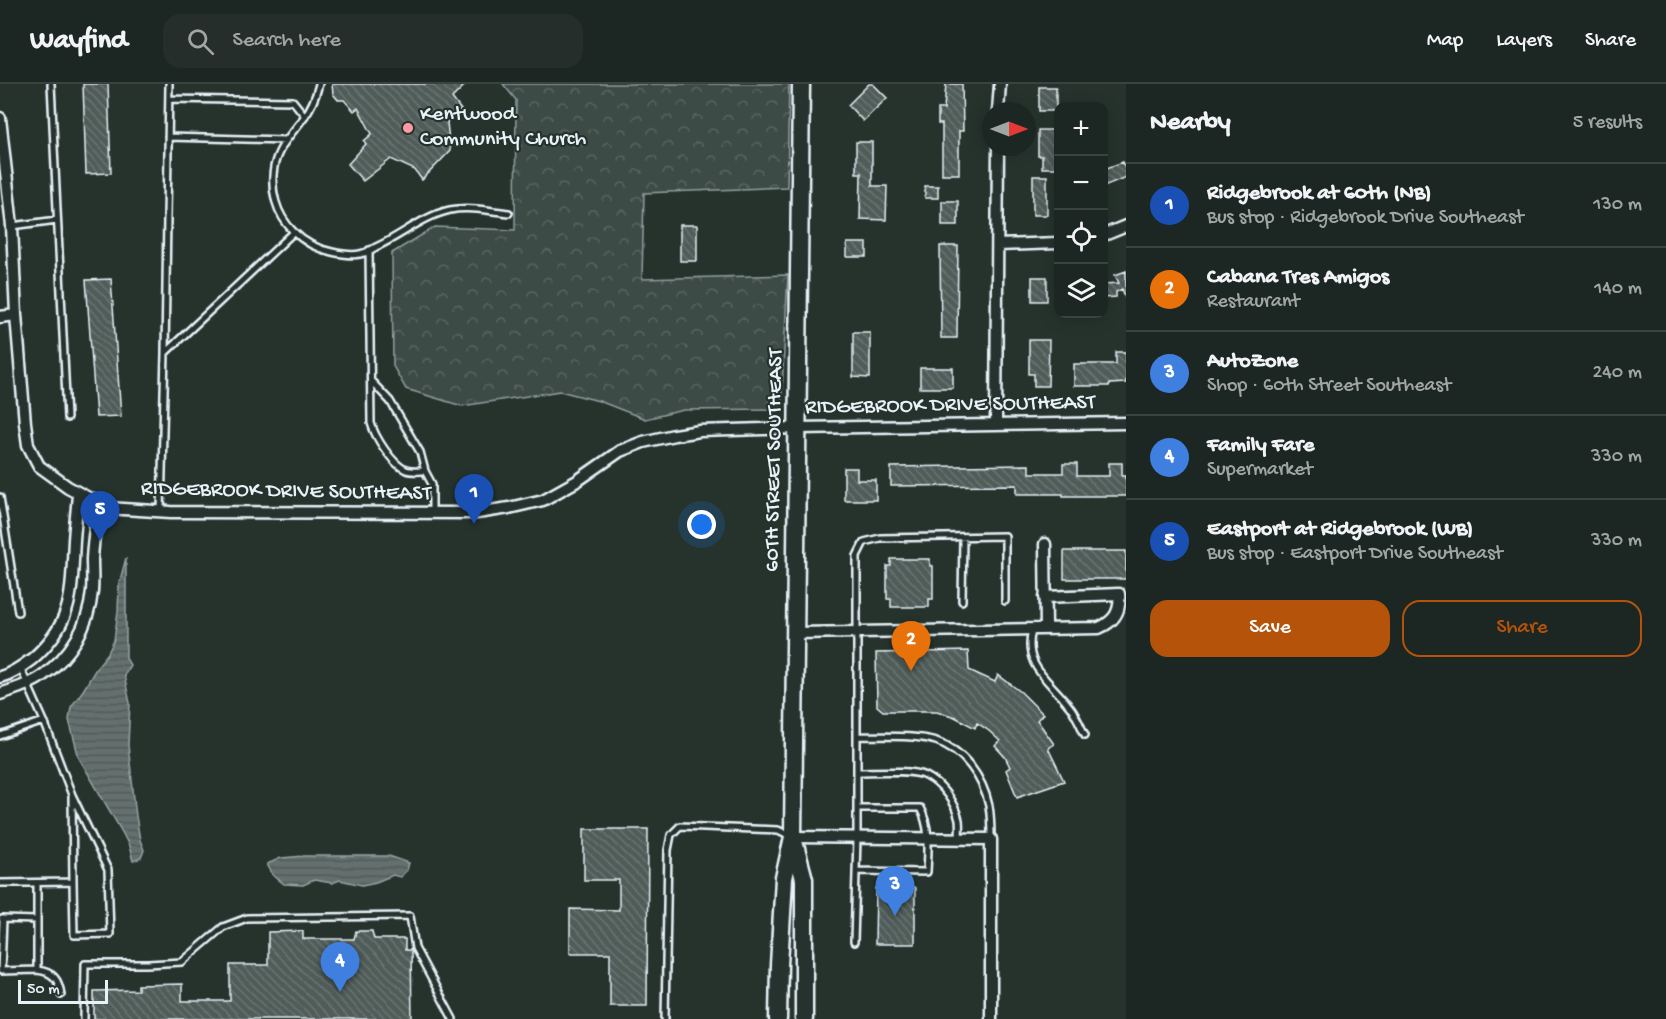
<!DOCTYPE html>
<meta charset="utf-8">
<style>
body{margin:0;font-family:"Gochi Hand",sans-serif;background:#252e2a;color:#f1f3f6}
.controls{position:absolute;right:18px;top:18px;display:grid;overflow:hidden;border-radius:12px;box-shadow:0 3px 15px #0003}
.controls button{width:54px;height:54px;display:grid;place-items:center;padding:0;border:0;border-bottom:2px solid #3a4340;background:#1c2622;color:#f1f3f6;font:30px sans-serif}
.compass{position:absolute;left:982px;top:18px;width:54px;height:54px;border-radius:50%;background:#1c2622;box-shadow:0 3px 15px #0003;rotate:90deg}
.scale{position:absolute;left:18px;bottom:15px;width:90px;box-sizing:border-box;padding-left:6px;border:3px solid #e8f1f8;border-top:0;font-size:16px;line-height:21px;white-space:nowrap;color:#e8f1f8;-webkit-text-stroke:4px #26332d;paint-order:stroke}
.you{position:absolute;left:702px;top:441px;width:21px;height:21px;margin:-15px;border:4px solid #fff;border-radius:50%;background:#1a73e8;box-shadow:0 0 0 9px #1a73e833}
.badge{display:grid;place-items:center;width:39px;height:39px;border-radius:50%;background:#b45309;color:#fff;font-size:20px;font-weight:700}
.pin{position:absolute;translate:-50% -50px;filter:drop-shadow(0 2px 3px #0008)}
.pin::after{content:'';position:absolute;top:32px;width:21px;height:18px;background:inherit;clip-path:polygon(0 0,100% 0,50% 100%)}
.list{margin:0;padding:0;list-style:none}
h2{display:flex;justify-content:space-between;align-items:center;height:78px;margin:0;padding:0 24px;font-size:26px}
h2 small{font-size:20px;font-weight:400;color:#a0a5a5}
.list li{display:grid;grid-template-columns:39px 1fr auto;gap:18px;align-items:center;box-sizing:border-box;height:84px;padding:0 24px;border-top:2px solid #3a4340}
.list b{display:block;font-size:22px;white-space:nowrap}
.list p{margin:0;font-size:20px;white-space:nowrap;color:#a0a5a5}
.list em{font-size:20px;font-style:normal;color:#a0a5a5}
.actions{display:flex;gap:12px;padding:18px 24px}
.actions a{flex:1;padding:14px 0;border:2px solid #b45309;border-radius:18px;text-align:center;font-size:21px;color:#b45309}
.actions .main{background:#b45309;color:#fff}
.icon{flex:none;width:33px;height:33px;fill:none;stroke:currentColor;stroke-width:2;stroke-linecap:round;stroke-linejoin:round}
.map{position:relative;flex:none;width:1126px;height:935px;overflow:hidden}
header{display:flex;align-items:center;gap:36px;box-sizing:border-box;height:84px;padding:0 30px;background:#1c2622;border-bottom:2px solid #3a4340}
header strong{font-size:28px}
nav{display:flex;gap:33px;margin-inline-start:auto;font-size:21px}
.search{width:420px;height:54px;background:#252e2a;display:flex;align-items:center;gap:15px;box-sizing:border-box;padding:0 21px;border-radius:18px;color:#a0a5a5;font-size:22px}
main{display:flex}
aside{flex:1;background:#1c2622}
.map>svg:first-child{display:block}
.forest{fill:url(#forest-crowns);stroke:#939ea0;stroke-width:1.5}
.water{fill:url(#water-rules);stroke:#98a3a5;stroke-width:1.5}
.building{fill:url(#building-back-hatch);stroke:#e8f1f8;stroke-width:1.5}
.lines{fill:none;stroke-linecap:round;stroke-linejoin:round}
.service-casing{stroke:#e8f1f8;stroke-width:10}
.minor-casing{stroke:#e8f1f8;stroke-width:15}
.secondary-casing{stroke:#e8f1f8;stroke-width:21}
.service{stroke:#26332d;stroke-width:5}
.minor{stroke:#26332d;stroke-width:10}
.secondary{stroke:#26332d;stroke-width:16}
.poi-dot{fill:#ff9aa2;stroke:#26332d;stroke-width:2}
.labels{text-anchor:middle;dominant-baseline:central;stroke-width:4.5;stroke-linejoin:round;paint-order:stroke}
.poi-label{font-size:22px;fill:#e8f1f8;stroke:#26332d;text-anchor:start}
.street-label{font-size:22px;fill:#e8f1f8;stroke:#26332d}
</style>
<header>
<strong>Wayfind</strong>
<div class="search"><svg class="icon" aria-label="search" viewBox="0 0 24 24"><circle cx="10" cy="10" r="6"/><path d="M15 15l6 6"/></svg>Search here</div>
<nav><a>Map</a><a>Layers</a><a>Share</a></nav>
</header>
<main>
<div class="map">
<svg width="1126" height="935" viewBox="0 0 1126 935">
<defs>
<pattern id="forest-crowns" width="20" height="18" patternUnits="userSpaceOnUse" patternTransform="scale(1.5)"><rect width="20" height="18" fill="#3e4b47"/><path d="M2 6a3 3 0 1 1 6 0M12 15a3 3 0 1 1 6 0" fill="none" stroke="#5a6562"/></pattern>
<pattern id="water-rules" width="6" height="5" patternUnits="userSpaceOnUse" patternTransform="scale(1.5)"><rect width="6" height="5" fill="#636f6d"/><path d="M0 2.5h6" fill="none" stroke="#535a5a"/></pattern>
<pattern id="building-back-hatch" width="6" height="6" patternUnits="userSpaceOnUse" patternTransform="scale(1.5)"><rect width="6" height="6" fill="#505c59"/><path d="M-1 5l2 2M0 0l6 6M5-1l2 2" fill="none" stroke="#697472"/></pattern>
</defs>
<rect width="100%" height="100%" fill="#26332d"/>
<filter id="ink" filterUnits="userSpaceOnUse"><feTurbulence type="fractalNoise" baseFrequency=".0167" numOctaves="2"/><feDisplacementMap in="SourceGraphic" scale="12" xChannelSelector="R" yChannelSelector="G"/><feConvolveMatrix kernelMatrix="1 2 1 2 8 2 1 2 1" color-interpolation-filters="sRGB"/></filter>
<g filter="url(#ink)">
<!-- forest -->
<path class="forest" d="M503,0H789L787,103L644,109L642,195L788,191L781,325L684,326L645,335L599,317L560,307L462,322L406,305L393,282L392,169L435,143L515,146L516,16Z"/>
<!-- water -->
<path class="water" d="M126,474V574L130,581L124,591L130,619L128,661L136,732L140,756L144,766L141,774L133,777L129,762L122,748L79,674L69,636L71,623L84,605L97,583L108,569L114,556L118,528L119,500Z
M304,772H389L409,779L407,786L400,793L393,791L376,798L362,801L340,796L332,799L314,796L303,801L284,800L273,791L267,780L281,774Z"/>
<!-- building -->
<path class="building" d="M83,0H108L111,89L86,90Z
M332,0H466L452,14L461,26L447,38L450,67L422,96L415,86L391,75L363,97L348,80L366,60L364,57L372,50L358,24L354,27L344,16H338L333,10Z
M869,0H873L887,14L863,37L848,21Z
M946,0H962L963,47H959V90H942V40H938V25H944Z
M1039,3H1056V27H1039Z
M1038,46H1055V69H1058V84H1042V72H1038Z
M856,58H872V102H887L886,136L860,135L861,89H856Z
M1123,78L1126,86V93L1104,102V85Z
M1033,92H1047V131H1033Z
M925,102H938V114H925Z
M942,117H958V141H942Z
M680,141H697V177H680Z
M847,159H867V173H847Z
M940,162H958L957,254H941Z
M1126,187V215L1122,205L1116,208V213L1104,214V200L1119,199L1115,191Z
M1032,193H1047V217H1032Z
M111,195L121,332L96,333L86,196Z
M853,248H870V294L853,293Z
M1029,256H1049L1048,302H1034V290H1029Z
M1116,268H1126V299L1109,300V302H1074V280H1116Z
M920,284H953V304H920Z
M1109,379H1122V391H1126V412H1063V410H1017V401L891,402V383L1029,381V389H1063V380H1077V392H1109Z
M844,384H857V396H876V416H844Z
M1064,467H1126V495H1064Z
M891,475H930V482H933V515H929V523H891V515H887V482H891Z
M968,567L969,586L995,598L998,591L1021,608L1043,630L1037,636L1054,660L1048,664L1064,697L1017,713L1006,686L1010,683L1005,673L995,662L1000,657L989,647L977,639L975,644L955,633L937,627H883L877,622L876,569Z
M584,745H648L647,922H610V869H570V825L619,826V796H584Z
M876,804H915V860H875Z
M303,847V855H354L356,847H372L374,855H405V866H411V867L412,935H94V907L138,906V901L182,900V917H230V881H268V848Z"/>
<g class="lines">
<!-- service casing -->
<g class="service-casing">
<path id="service" d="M51,0L67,334
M319,0C316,12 312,23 304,33C292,50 278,62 274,83C270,106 276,130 293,147C304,158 317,165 332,168C341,170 351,172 360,170C365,169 371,166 376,163C401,152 423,132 450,126C469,122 490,127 509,129
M169,15L293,17L305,32
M168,53L286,56
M12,142L57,136
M369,166L371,339C375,353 392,380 406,386C411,388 420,387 425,387
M165,269L169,0
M371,297L390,317L420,368L425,387L432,400V430
M0,413L18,528
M161,428L165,269L294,148
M962,517L963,453
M1032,546C1022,583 1050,596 1069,622C1076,630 1080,641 1085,651
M0,652L44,637
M857,652C881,653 913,650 936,657C964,666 983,694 989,722C991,733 991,744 991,755
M857,688C874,688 912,685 926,692C942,700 955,719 959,736C960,742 959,749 959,755
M72,713L73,798
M856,787L927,788C928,766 931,744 920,724H857
M0,799L73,798L74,851L110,850L108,786L72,711L44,637L20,583
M37,799V886C53,888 59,895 61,911
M2,835L37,836
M3,835L1,887L37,886
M854,858L857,754V472L864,458L880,454L1005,452V517
M84,935L85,880H148L182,878L223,843L247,834L410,832L415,864L453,935
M665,935L668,766L671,751L680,742L778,746L791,752"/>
</g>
<!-- minor casing -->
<g class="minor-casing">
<path id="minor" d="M998,27L1000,0
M0,34L12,142L16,231L25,339L28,361L39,382L68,403L107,424L171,428L477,429L509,424L543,416L577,397L620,367L643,358L674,351L700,347L798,344L1126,339
M1104,151L1126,142
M998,161L1058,159
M0,233L16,231
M996,340L998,63
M1045,460L1046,545
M796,549L1099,544C1115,537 1121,527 1119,510L1045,513
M0,593C12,590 23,582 32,575C75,538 71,507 74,456C75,440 77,425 78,409
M0,610C14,605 30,601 42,592C71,572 89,542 92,507C93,496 92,485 92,475C93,456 96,438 98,419
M793,753L991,755V935"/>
</g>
<!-- secondary casing -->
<g class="secondary-casing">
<path id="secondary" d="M793,754L804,795V935
M778,935L779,881L784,794L793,753L801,0"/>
</g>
<!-- service -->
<use href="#service" class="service"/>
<!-- minor -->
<use href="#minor" class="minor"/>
<!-- secondary -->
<use href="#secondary" class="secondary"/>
</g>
</g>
<!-- markers -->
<circle class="poi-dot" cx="408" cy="44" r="6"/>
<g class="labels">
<!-- poi labels -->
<g class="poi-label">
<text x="420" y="31">Kentwood<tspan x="420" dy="25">Community Church</tspan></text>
</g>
<!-- street labels -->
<g class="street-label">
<text transform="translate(950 322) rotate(-1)">RIDGEBROOK DRIVE SOUTHEAST</text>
<text transform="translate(775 376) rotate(-89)">60TH STREET SOUTHEAST</text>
<text transform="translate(286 408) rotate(1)">RIDGEBROOK DRIVE SOUTHEAST</text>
</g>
</g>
</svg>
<div class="controls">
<button>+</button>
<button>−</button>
<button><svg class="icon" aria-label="locate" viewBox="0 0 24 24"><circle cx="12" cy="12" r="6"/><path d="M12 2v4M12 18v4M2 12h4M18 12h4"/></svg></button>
<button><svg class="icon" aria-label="layers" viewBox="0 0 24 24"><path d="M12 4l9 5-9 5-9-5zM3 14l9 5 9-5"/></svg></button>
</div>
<svg class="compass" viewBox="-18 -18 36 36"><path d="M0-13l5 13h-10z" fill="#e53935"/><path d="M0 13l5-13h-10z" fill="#a0a5a5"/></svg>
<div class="scale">50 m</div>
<div class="you"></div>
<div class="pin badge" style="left:474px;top:440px;background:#1a4fb4">1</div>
<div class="pin badge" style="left:911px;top:587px;background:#e8710a">2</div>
<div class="pin badge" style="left:895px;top:832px;background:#3f7fe0">3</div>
<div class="pin badge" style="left:340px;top:908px;background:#3f7fe0">4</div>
<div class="pin badge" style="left:100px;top:457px;background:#1a4fb4">5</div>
</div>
<aside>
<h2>Nearby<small>5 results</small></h2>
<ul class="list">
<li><span class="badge" style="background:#1a4fb4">1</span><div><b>Ridgebrook at 60th (NB)</b><p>Bus stop · Ridgebrook Drive Southeast</p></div><em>130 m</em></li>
<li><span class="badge" style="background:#e8710a">2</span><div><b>Cabana Tres Amigos</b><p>Restaurant</p></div><em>140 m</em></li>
<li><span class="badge" style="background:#3f7fe0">3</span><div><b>AutoZone</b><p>Shop · 60th Street Southeast</p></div><em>240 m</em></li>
<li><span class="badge" style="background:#3f7fe0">4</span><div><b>Family Fare</b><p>Supermarket</p></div><em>330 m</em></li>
<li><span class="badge" style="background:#1a4fb4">5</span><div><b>Eastport at Ridgebrook (WB)</b><p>Bus stop · Eastport Drive Southeast</p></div><em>330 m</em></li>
</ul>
<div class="actions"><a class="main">Save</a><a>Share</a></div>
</aside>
</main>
